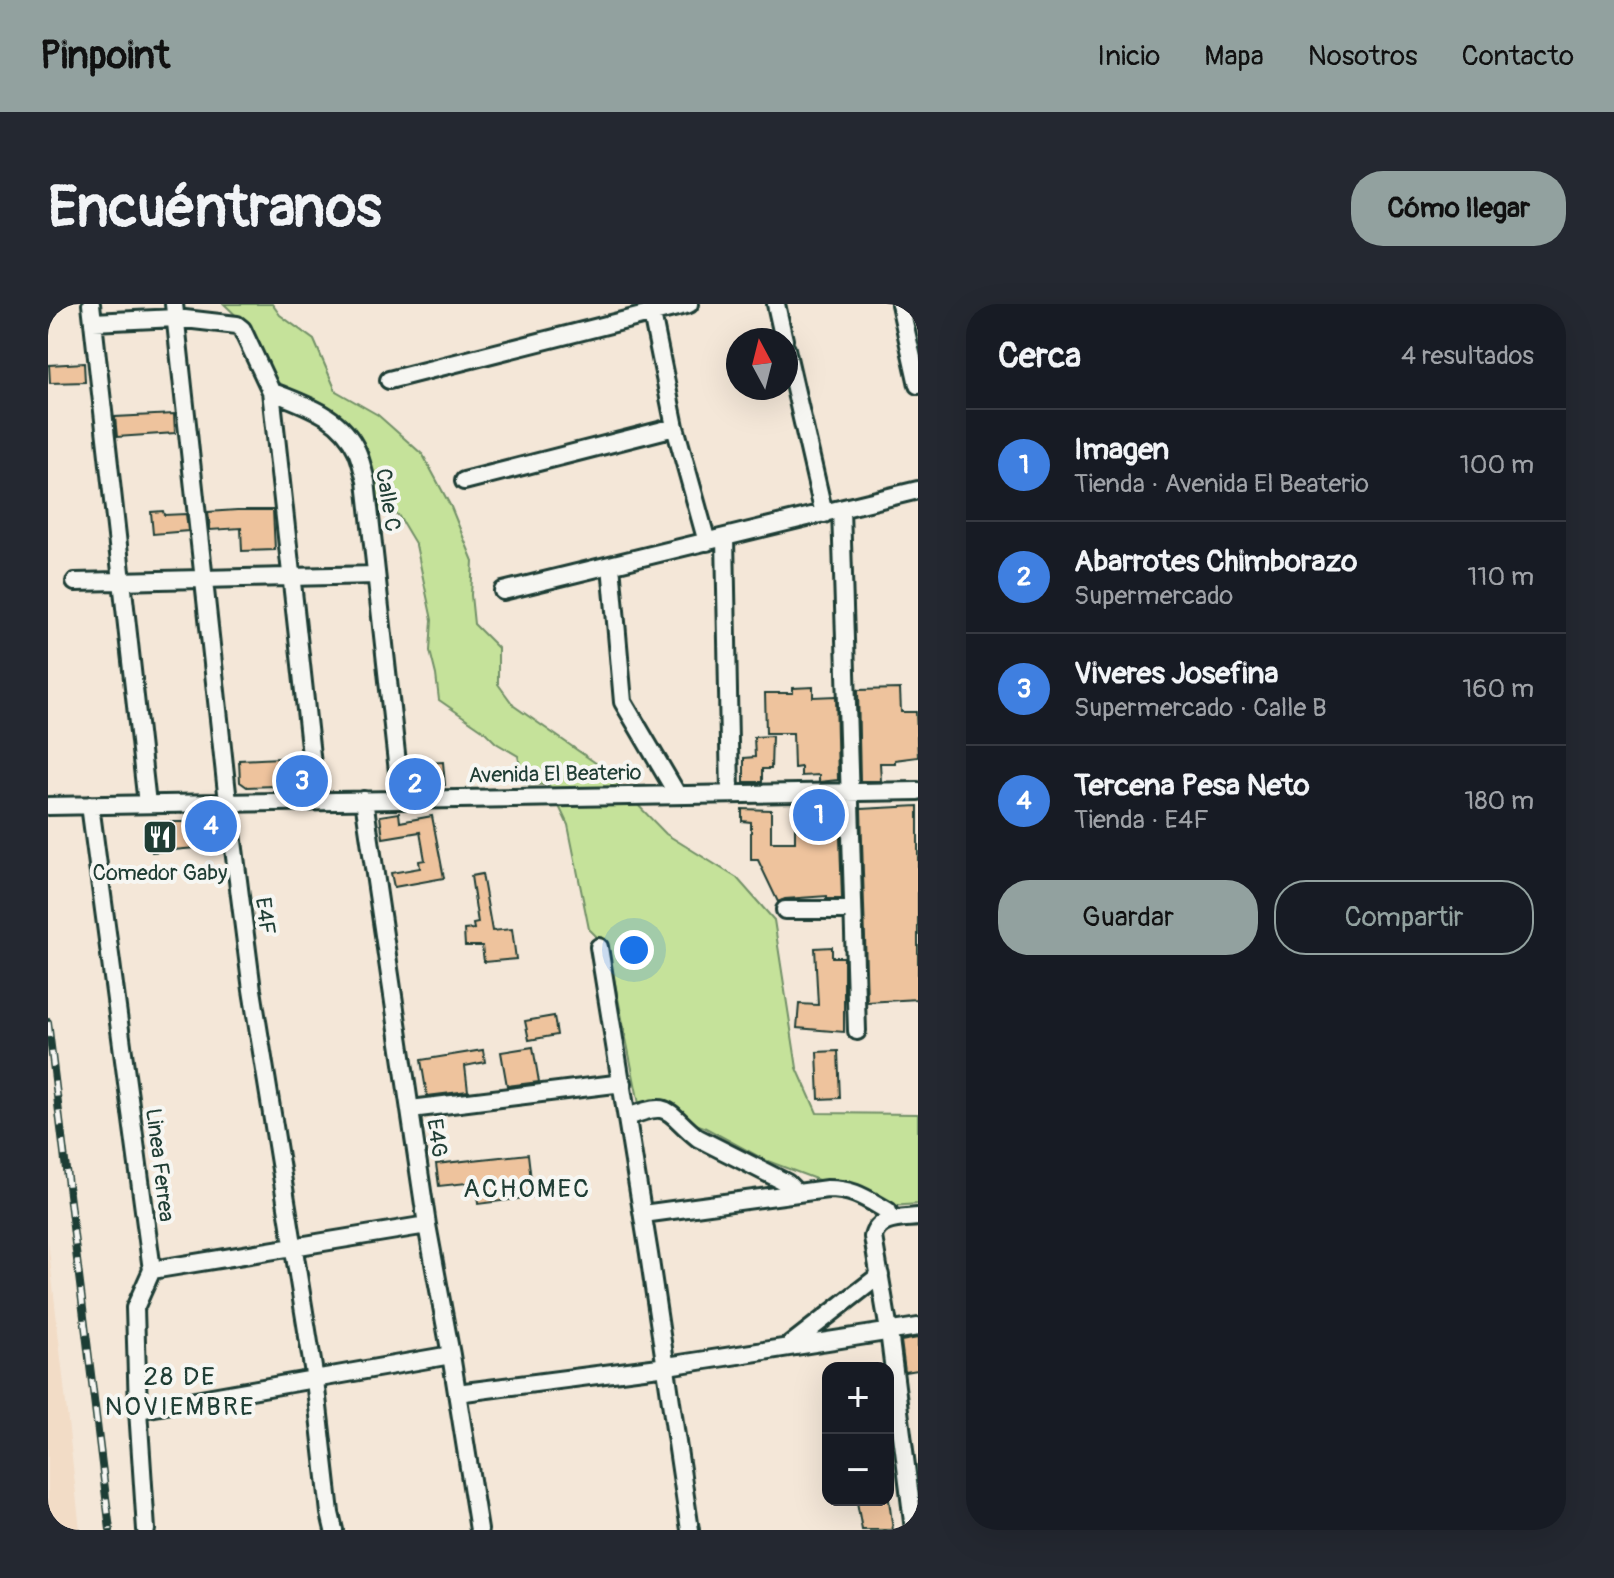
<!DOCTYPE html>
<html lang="es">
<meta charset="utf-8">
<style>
body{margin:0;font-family:Pangolin,sans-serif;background:#242831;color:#f1f3f6}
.controls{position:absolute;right:24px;bottom:24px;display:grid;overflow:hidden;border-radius:16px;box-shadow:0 8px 32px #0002}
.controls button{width:72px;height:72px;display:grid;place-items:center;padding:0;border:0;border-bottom:2px solid #363941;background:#171b24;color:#f1f3f6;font:40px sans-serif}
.compass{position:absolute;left:678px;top:24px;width:72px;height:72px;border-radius:50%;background:#171b24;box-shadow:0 8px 32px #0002;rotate:353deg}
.you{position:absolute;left:586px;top:646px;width:28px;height:28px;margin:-20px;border:6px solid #fff;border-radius:50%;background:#1a73e8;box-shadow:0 0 0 12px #1a73e833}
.badge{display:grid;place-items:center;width:52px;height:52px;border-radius:50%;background:#92a19f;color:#fff;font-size:26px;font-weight:700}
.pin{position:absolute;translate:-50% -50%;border:4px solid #fff;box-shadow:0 2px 8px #0006}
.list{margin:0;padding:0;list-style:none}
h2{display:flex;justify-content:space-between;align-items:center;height:104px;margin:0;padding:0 32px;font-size:34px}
h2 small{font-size:26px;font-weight:400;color:#9ea1a6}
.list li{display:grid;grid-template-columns:52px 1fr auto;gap:24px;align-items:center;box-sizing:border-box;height:112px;padding:0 32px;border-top:2px solid #363941}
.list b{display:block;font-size:30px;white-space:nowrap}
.list p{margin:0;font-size:26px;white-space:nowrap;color:#9ea1a6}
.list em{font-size:26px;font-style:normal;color:#9ea1a6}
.actions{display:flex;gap:16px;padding:24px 32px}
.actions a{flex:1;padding:18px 0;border:2px solid #92a19f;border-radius:32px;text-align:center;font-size:28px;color:#92a19f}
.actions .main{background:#92a19f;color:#111}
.map{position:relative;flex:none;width:870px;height:1226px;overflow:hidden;border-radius:32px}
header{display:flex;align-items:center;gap:48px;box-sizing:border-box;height:112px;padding:0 40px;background:#92a19f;color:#111}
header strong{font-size:38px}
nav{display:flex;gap:44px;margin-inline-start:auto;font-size:28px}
.intro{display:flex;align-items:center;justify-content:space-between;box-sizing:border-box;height:192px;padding:0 48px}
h1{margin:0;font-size:56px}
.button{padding:20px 36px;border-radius:32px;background:#92a19f;color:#111;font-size:28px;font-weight:700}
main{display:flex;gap:48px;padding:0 48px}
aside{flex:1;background:#171b24;border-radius:32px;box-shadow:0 8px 32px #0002}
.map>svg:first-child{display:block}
.built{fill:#f2dcc6}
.green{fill:#c5e29a;stroke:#729067;stroke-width:2}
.building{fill:#eec39d;stroke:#1f3d34;stroke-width:2}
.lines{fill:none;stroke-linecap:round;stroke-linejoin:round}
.minor-casing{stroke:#1f3d34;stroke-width:22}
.minor{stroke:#f6f6f2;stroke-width:16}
.rail-casing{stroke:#1f3d34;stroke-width:8}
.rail{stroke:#f6f6f2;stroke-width:5;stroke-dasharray:15;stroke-linecap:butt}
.labels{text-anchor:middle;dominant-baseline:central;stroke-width:8;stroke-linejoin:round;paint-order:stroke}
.street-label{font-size:22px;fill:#1f3d34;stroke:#f6f6f2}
.poi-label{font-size:22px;fill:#1f3d34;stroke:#f6f6f2}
.quarter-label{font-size:26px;letter-spacing:2px;fill:#1f3d34;stroke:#f6f6f2}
</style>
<header>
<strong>Pinpoint</strong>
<nav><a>Inicio</a><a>Mapa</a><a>Nosotros</a><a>Contacto</a></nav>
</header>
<div class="intro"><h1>Encuéntranos</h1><a class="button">Cómo llegar</a></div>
<main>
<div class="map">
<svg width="870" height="1226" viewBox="0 0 870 1226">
<rect width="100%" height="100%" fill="#f4e7d8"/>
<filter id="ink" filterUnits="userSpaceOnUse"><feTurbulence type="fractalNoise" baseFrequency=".0125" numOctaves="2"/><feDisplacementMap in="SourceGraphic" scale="16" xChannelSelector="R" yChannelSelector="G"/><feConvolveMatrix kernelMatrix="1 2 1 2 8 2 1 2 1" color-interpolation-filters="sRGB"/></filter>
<g filter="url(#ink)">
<!-- built -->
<path class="built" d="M0,937L32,1226H0Z"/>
<!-- green -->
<path class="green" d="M176,0H224L232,11L266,36L288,87L330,111L375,151L403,203L425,257L423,291L426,320L450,344V380L466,402L552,462L618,530L689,574L726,616L749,764L769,809L870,810V900L843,902L812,884L773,877L717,856L656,823L591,800L560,644L541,625L520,521L501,481L476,480L470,452L448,439L436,427L391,396L388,371L382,347L384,316L368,241L350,211L332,209L326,174L316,142L300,122L282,105L225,78L200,23Z"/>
<!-- building -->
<path class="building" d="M36,59L37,78L2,79L1,61Z
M126,110L127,129L69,133L67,113Z
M189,206H225L227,246L194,247L193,224L162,226L160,208Z
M115,207L116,211L138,210L140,227L105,230L103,208Z
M765,383V393L788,392L790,476L771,478V471L753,472V463L746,464L745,429H718L717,389H745V384Z
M852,385L853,408H868L870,453L847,456V459H832L833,477H812L810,386Z
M724,432L723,465H714V478H696V454L707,453L706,433Z
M252,453L255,481L199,483L192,478L191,456Z
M395,458L397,481L364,483L362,460Z
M870,502V695L819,698L813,505Z
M791,504L794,595H779V592L737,595L730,598L710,556H703V518L694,517V505L723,506V538H747V505Z
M351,509L352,518L384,512L396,574L346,583L343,569L372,564L371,557L377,556L372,528L335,534L332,512Z
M120,518H167L169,542L104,548L101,519Z
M434,570L444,627L464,625L468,655L436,658L434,642H417L416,626L426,625L425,620L430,619L423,572Z
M784,643V653H796V728L749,724L751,700L770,701L767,644Z
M506,712L509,731L481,736L477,717Z
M485,743L491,778L459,782L453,748Z
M435,746L437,758L417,762L420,787L379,792L373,756Z
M790,747L792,794L771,795L769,748Z
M480,850L485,893L430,900L428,878L391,882L388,860Z
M870,1034V1066L857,1068L853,1037Z
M820,1196H841L845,1226H814L809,1198Z"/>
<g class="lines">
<!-- minor casing -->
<g class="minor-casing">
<path id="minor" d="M43,0L99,500
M126,0L180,498L204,686L267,1076L282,1209L286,1226
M602,0L627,123L659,238
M728,0L736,36
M852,0L870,81
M45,18L128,14L189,21L194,25L223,87C256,101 292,110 309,147C313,156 315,167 318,177L353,495
M738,45L776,210
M341,76L641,0
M223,87L268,497
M416,177L627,123
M793,205L809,727
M677,234L682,489
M563,261L575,398L629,490
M27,278L328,271
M455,287L870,186
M316,496L379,921L403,1051L431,1226
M42,501L104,966L87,1004L90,1106L98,1226
M0,502L870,487
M737,606H805
M551,643L601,950L642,1226
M363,805L575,779
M580,813C624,795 618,809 650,834L739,879L749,889
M595,910L779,885C806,885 817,894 840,907L842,916
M104,966L379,921
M742,1041L832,971
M409,1089L619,1062L870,1023
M90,1106L403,1051
M866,1226L841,1027L825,933C830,913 853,915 870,913"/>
</g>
<!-- minor -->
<use href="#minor" class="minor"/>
<!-- rail casing -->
<g class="rail-casing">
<path id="rail" d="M0,718L62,1226"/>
</g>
<!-- rail -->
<use href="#rail" class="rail"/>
</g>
</g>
<!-- icons -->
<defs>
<g id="restaurant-square" transform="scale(1.8)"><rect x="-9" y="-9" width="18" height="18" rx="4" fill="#1f3d34" stroke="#f6f6f2"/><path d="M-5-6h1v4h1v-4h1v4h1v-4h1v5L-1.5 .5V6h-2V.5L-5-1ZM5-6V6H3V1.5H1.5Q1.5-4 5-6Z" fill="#fff"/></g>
</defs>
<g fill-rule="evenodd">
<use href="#restaurant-square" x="112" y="533"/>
</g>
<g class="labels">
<!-- street labels -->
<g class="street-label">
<text transform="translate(340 196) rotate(81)">Calle C</text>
<text transform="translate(507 470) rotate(-1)">Avenida El Beaterio</text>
<text transform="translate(217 612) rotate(83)">E4F</text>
<text transform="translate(389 834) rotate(82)">E4G</text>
<text transform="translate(112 861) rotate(83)">Linea Ferrea</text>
</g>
<!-- poi labels -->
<g class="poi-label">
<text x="112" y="569">Comedor Gaby</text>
</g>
<!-- quarter labels -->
<g class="quarter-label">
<text x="479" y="885">ACHOMEC</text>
<text x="132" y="1073">28 DE<tspan x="132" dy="30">NOVIEMBRE</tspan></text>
</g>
</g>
</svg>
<div class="controls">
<button>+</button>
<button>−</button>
</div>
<svg class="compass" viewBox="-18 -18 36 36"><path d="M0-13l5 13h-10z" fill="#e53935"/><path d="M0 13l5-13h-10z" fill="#9ea1a6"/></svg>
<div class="you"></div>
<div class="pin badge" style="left:771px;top:511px;background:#3f7fe0">1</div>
<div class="pin badge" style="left:367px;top:480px;background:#3f7fe0">2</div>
<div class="pin badge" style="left:254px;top:477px;background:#3f7fe0">3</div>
<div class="pin badge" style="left:163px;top:522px;background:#3f7fe0">4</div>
</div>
<aside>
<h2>Cerca<small>4 resultados</small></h2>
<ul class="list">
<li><span class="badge" style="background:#3f7fe0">1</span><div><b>Imagen</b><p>Tienda · Avenida El Beaterio</p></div><em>100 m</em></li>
<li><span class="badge" style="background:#3f7fe0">2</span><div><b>Abarrotes Chimborazo</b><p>Supermercado</p></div><em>110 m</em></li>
<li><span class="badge" style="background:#3f7fe0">3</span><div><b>Viveres Josefina</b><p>Supermercado · Calle B</p></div><em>160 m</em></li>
<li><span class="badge" style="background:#3f7fe0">4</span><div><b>Tercena Pesa Neto</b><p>Tienda · E4F</p></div><em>180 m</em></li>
</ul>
<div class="actions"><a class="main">Guardar</a><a>Compartir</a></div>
</aside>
</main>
